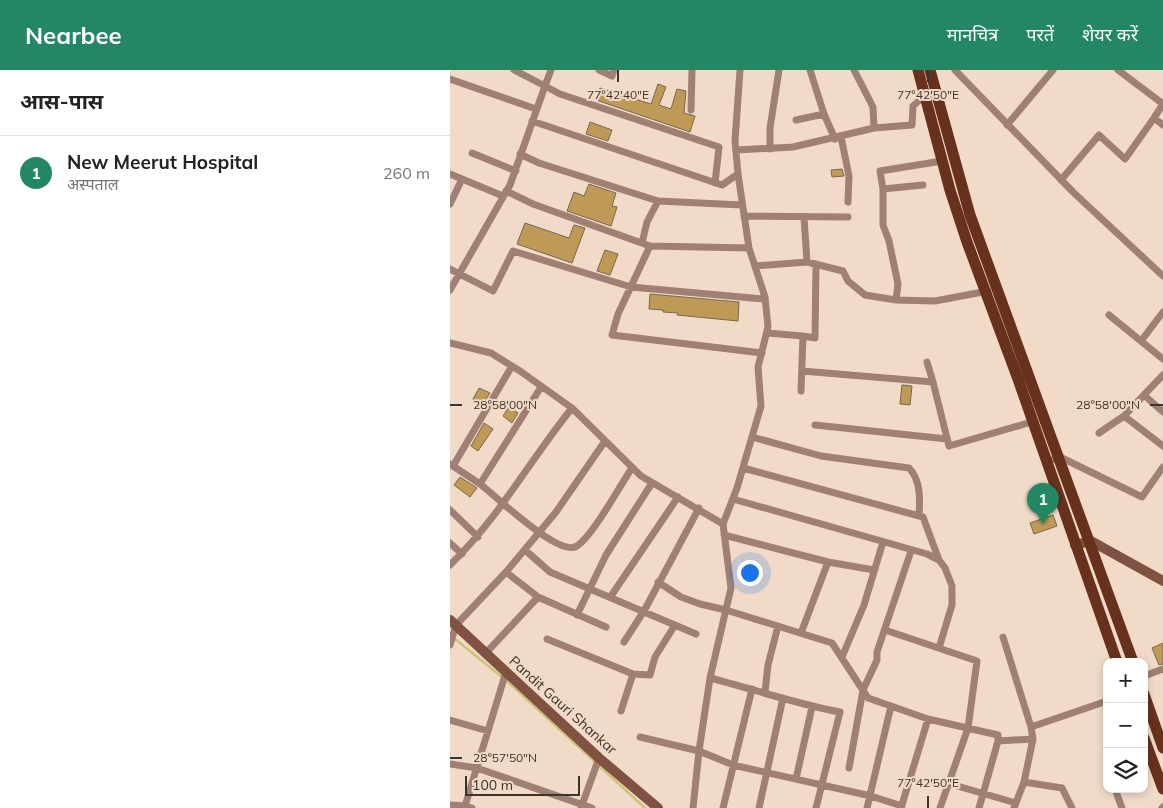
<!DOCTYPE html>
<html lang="hi">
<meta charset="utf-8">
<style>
body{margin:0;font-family:Mulish,"Noto Sans Devanagari",sans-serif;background:#f2f2f2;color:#222}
.controls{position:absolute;right:15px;bottom:15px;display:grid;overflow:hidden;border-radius:10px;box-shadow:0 2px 8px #0003}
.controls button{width:45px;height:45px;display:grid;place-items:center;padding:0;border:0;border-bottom:1px solid #e0e0e0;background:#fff;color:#222;font:25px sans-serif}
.scale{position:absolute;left:15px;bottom:12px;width:115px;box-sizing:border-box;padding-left:5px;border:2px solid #3b332c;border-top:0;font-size:14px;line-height:18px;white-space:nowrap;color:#3b332c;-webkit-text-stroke:4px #f1dac8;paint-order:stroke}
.you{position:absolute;left:299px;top:502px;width:18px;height:18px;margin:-12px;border:4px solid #fff;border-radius:50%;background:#1a73e8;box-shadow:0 0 0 8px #1a73e833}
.badge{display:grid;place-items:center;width:32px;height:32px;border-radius:50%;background:#228762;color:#fff;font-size:16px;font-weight:700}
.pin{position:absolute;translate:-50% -41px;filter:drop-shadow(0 1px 2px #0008)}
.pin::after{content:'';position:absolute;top:26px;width:18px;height:15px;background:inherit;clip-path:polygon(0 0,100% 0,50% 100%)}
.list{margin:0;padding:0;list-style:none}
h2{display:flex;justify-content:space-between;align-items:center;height:65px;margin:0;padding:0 20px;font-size:21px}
h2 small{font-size:16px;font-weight:400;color:#767676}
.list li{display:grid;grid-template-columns:32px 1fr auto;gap:15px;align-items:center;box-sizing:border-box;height:75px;padding:0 20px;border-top:1px solid #e0e0e0}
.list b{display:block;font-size:19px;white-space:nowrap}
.list p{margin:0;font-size:16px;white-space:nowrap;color:#767676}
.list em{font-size:16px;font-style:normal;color:#767676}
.icon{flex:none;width:28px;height:28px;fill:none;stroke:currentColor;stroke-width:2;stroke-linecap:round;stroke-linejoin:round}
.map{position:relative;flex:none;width:713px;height:738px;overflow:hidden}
header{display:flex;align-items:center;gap:30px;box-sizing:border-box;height:70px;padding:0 25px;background:#228762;color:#fff}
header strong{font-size:24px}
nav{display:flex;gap:28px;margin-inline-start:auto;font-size:18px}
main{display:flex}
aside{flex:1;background:#fff}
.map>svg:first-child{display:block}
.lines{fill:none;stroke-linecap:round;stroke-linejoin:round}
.stream{stroke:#ccc377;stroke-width:2.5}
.building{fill:#bf9a56;stroke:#736752}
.street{stroke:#a08074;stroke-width:7}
.secondary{stroke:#805242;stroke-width:10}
.primary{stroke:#67311d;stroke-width:11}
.ticks{fill:none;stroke:#3b332c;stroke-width:2}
.labels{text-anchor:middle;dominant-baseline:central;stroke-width:4;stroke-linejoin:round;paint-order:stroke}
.street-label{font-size:14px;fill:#3b332c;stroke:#f1dac8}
.ticks-label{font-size:12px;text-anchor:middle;fill:#3b332c;stroke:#f1dac8;stroke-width:4;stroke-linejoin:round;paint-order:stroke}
</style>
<header>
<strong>Nearbee</strong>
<nav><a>मानचित्र</a><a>परतें</a><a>शेयर करें</a></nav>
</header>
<main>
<aside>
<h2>आस-पास<small></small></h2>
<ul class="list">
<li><span class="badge">1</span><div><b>New Meerut Hospital</b><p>अस्पताल</p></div><em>260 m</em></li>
</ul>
</aside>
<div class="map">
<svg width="713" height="738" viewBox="0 0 713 738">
<rect width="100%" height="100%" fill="#f1dac8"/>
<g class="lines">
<!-- stream -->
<path class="stream" d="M4,568L58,612L195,738"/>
</g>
<!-- building -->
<path class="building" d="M208,14L216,17L209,35L221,39L227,19L236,21L234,43L245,46L240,62L146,30L150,18L201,34Z
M140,52L162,60L158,71L136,64Z
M392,99L394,106L382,107L381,100Z
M139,114L166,123L162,136L167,137L161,156L117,141L124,122L134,126Z
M75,153L119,168L124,155L135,158L122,193L67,174Z
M155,180L168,184L160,205L147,201Z
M200,224L289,232L288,251L227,245L228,243L213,242V240L199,239Z
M452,315L462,316L460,335L450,334Z
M29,318L40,323L33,334L23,329Z
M59,337L68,343L62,353L53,346Z
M34,353L43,359L28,381L21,376Z
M10,407L27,418L20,427L4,415Z
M603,445L607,456L584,464L580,453Z
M713,573V594L709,595L702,578Z"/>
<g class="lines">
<!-- street -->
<path class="street" d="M101,0L95,16L110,24L269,77L265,113
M149,0L162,6L164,0
M360,0L374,44L385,69
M404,0L423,37L424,58
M505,0L623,122L713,206
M668,0L713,34
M0,9L86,39
M241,40L242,0
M704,48L713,34
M346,50L374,44
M82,51L272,115L288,104
M557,55L603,0
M391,67L399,106L398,132
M320,79V58L329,0
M286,80L343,77L424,58L462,55L463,36L474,26
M22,83L66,101
M70,84L89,93L208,131L292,135
M0,104L53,126
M611,110L649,65L675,89L704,48L713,55
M433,119L430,101L492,91
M56,121L83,134L200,176
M0,134L12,109
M294,146L398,147
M354,147L357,192
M192,173L197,152L208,131
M299,178L200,176L168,244L162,265L312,283
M305,196L357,192L393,201L398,211L415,225L446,230L485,231L538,221
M0,199L43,221L63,181L181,217L313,229
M0,220L60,115L95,16L64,0
M446,230L448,214L439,171L433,155V119L473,115
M659,245L713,289
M317,263L353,266
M691,271L713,242
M0,273L41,283L70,301L122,338L191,406L273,454L281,518L260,608L249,681L243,738
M477,292L483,312
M352,301L483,312L499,376L585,351
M351,321L353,266L365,268L366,194
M695,326L713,342
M674,346L713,376
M365,355L497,369
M649,363L674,346L713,305
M302,367L371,386L459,398C471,410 470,430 469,446
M596,392L610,387L692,427L713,397
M0,394L30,414L91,317
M3,396L62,296
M293,398L473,447L489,490L495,498L502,516V535L489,578
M30,414C45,425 109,488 127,476C144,464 169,417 182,398
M283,429L477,484L489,490
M0,440L28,467
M273,454L287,418L311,336L308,297L318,257L315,227L299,178L288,104L285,71L290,0
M274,465L378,492L424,500
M0,473L12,484
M75,480L100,502L246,564
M0,495C49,448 80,390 122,338
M56,502L88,527L156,557
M208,512L231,527L250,534L276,540L382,573L418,628L478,649L548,665V671L583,669L581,657L657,631
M161,526L228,427
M127,545L156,485L202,413
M435,560L527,591L518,658L490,738
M351,563L378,492
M553,567L581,657
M97,569L183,604L200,605L205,587L225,555
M174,572L194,541L249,438
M0,575L6,555L56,502L106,442L155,371
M36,583L88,527
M392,587L414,535L433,472
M694,606L713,599
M260,608C303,619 346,634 390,642L366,738
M315,622L318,595L328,556
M171,641L183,604
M0,650L38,661
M190,667L249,681L283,695L421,726L452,736
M0,694L27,698L142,738
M399,698L413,620L427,590V582L461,481
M346,709L362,637
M574,712L612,718L622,738
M497,713L566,733
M665,719L672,738
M0,735L15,736L14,738
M22,738L15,736L56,602
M131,738L149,688
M273,738L302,619
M309,738L333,628
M417,738L441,636
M451,738L478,649
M529,738L548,671
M564,738L574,712L583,669
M712,738L713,737"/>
<!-- secondary -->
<path class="secondary" d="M625,475L641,471L713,511
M0,550L149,688L208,738"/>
<!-- primary -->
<path class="primary" d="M468,0L500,120L517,172L568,309L667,592
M480,0L520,145L683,592
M694,624L713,678
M694,668L713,719"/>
</g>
<!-- ticks -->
<path class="ticks" d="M168,0V12M478,0V12M0,335H12M700,335H713M0,688H12M478,726V738"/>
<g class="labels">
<!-- street labels -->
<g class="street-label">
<text transform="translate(113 635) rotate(42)">Pandit Gauri Shankar</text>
</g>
</g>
<g class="ticks-label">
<text x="168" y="29">77°42'40"E</text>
<text x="478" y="29">77°42'50"E</text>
<text x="55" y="339">28°58'00"N</text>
<text x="658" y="339">28°58'00"N</text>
<text x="55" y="692">28°57'50"N</text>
<text x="478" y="717">77°42'50"E</text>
</g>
</svg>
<div class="controls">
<button>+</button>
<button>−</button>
<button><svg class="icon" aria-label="layers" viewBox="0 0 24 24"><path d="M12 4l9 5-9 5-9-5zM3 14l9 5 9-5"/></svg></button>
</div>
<div class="scale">100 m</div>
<div class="you"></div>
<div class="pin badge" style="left:593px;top:454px">1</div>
</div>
</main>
